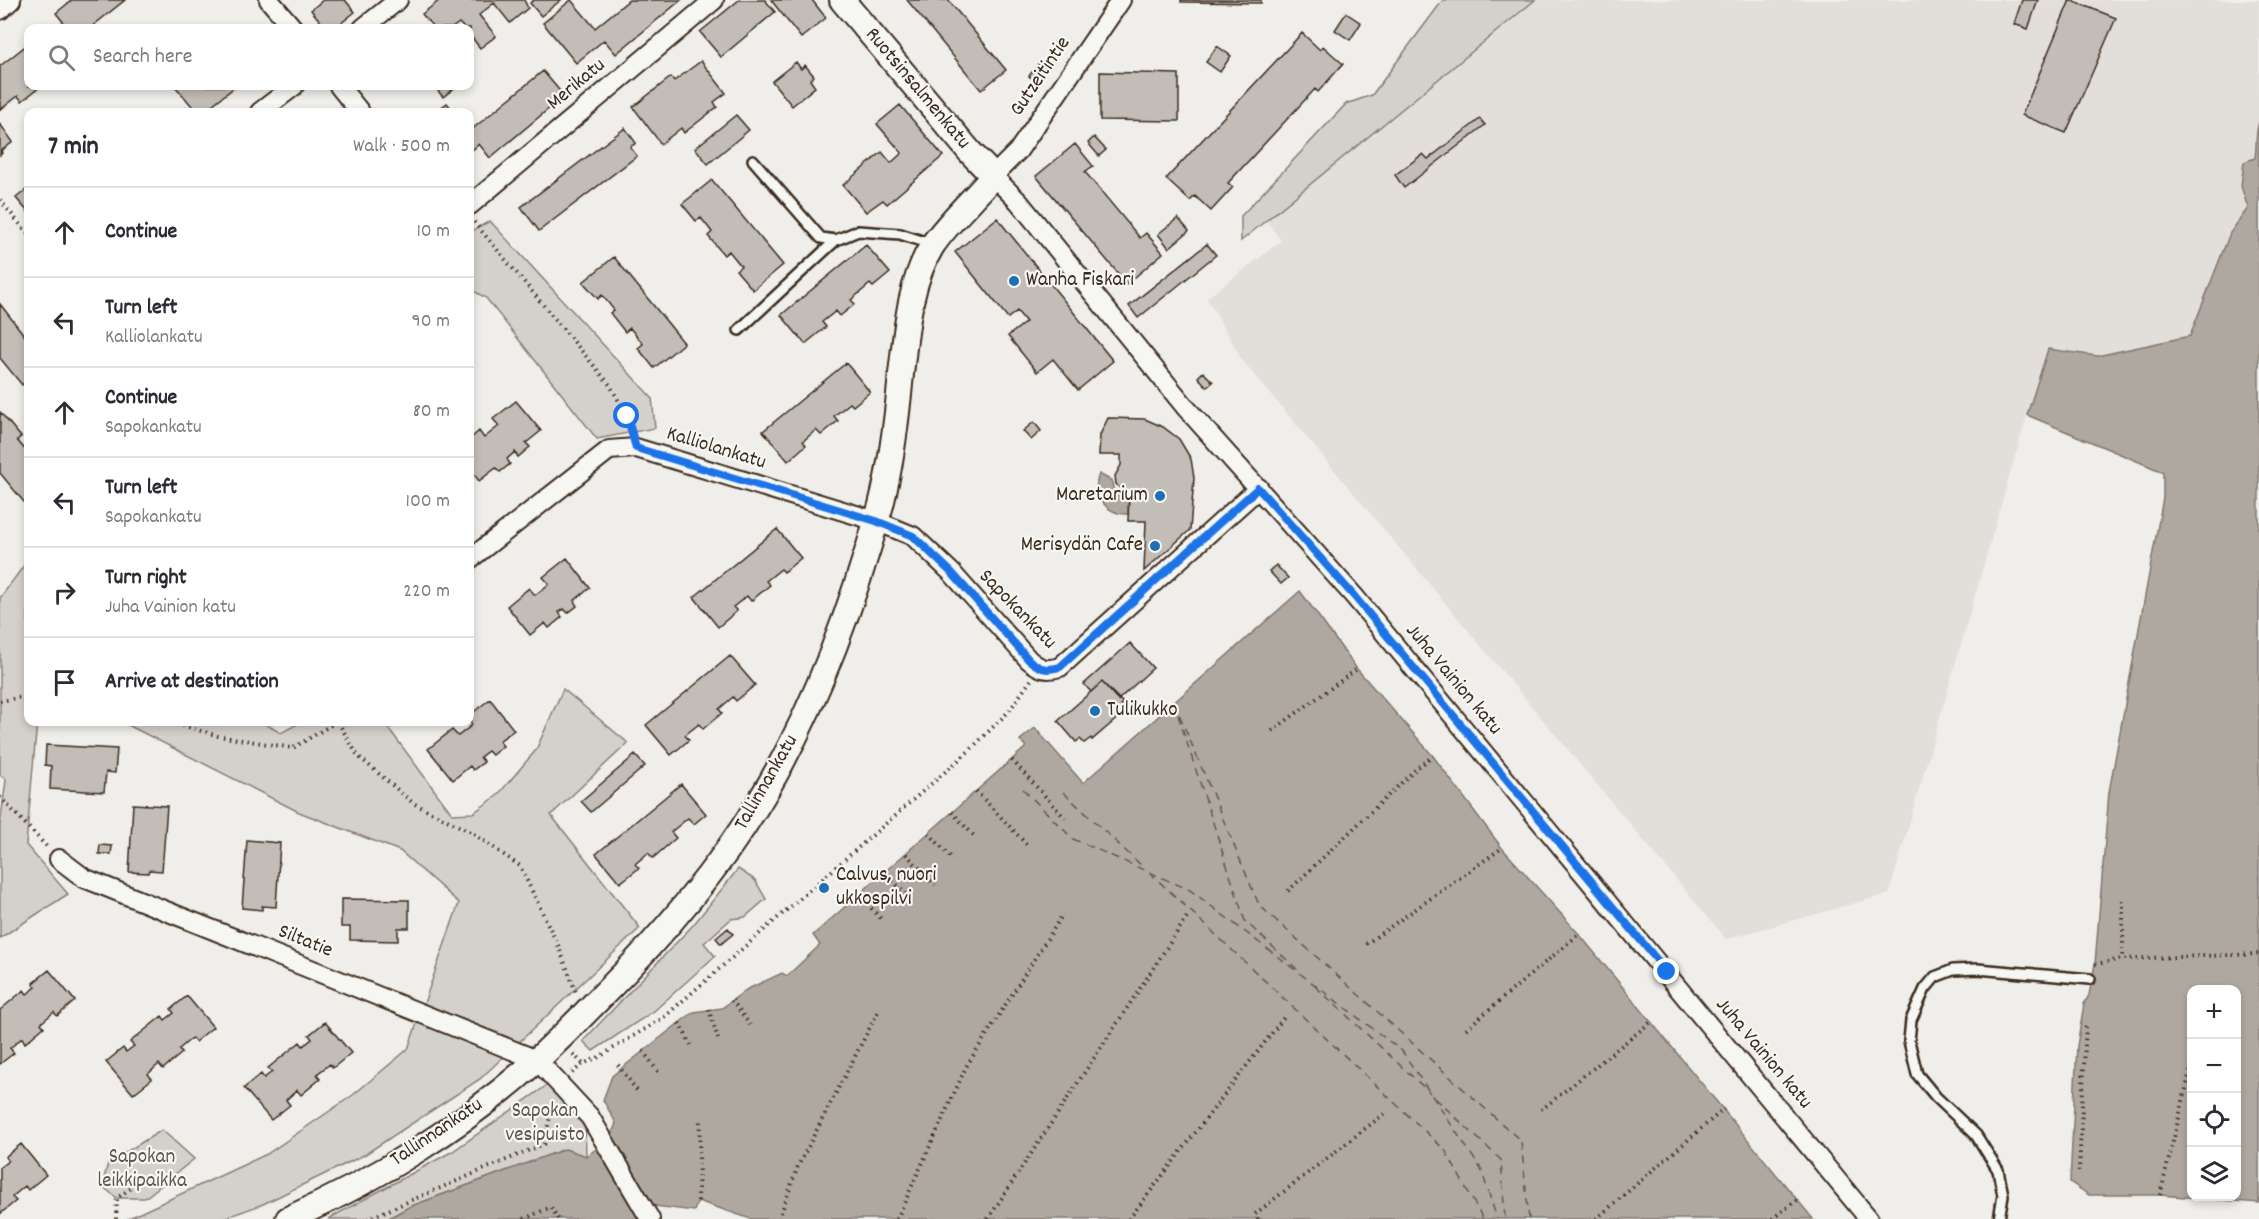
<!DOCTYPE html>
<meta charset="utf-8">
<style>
body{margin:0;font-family:Dekko,sans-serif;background:#f7f7f7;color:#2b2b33}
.controls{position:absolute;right:18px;bottom:18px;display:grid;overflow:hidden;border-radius:12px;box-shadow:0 3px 9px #0003}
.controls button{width:54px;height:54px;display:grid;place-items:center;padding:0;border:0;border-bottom:2px solid #e1e1e2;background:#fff;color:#2b2b33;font:30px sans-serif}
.stop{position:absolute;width:18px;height:18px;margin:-14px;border:4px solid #1a73e8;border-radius:50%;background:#fff}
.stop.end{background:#1a73e8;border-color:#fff;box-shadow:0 2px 6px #0008}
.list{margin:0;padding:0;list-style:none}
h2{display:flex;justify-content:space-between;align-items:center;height:78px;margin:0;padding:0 24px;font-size:26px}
h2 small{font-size:20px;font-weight:400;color:#7c7c81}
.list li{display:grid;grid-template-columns:39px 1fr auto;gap:18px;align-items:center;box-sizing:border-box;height:90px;padding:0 24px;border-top:2px solid #e1e1e2}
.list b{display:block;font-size:22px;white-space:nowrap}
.list p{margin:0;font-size:20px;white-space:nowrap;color:#7c7c81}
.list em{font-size:20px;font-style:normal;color:#7c7c81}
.icon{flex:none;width:33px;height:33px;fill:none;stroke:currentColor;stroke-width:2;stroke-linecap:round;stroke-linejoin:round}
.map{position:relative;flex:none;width:2259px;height:1219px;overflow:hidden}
.search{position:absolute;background:#fff;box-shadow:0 3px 9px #0003;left:24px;top:24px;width:450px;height:66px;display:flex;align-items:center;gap:15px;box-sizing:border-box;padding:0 21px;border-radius:12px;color:#7c7c81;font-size:22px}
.panel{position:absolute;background:#fff;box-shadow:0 3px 9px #0003;left:24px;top:108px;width:450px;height:618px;border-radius:12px}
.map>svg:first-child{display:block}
.built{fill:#e2dfdb}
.green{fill:#d4d1cc;stroke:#887e75;stroke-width:1.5}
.water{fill:#afa8a1;stroke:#81766d;stroke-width:1.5;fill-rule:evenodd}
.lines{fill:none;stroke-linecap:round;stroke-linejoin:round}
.ferry{stroke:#64564c;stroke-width:1.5;stroke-dasharray:8 6;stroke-linecap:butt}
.building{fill:#c2bdb7;stroke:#3b2a1e;stroke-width:1.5}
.lane-casing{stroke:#3b2a1e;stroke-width:14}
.street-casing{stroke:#3b2a1e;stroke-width:22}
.secondary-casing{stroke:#3b2a1e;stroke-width:28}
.path{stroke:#3b2a1e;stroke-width:4;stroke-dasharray:1.5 4.5;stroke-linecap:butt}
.lane{stroke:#f6f6f2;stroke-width:9}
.street{stroke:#f6f6f2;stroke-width:18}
.secondary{stroke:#f6f6f2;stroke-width:24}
.route{stroke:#1a73e8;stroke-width:8}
.poi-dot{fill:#1f6fb2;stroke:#f6f6f2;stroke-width:2}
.labels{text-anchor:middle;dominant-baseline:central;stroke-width:4.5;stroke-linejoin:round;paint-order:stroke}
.street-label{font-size:21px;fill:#3b2a1e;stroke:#f6f6f2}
.poi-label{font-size:21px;fill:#3b2a1e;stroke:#f6f6f2;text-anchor:start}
.park-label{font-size:21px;fill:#61544a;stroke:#f6f6f2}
</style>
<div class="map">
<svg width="2259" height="1219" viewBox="0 0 2259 1219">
<rect width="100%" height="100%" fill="#efeeea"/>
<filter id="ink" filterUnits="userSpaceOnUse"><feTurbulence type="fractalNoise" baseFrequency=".0167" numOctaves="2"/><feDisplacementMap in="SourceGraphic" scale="12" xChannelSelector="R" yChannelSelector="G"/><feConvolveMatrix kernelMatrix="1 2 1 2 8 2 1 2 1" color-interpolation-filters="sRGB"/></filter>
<g filter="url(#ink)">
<!-- built -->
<path class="built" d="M1514,0H2259V122L2256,132L2258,142L2255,159L2241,186L2248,208L2230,233L2190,336L2097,356L2048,350L2027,415L1889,894L1726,939L1242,360L1207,298L1281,241L1262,214Z"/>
<!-- green -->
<path class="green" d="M1443,0H1535L1241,241V216L1346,104L1372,95Z
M490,221L652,398L655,428L597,439L486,298L470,289V232Z
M28,560V722H37L26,845L68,894L0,938V826L6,780L0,775V598Z
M563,689L628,743L551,815L640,928L480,1079L364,1155L263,1204L222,1219H127L267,1154L353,1095L408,1049L459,903L400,851L299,812L122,722H262L281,733L301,722H384L452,814L473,813L497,796L536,750Z
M738,869L755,880L766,899L745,917L731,919L704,943L715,956L654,1011L593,1051L583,1041L694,924Z
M549,1084L585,1120L586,1156L565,1149L409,1207L387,1219H328L453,1151Z
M162,1130L194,1159L145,1198H117L102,1186L108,1163Z"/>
<!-- water -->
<path class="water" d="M2259,122V1203L2160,1195H2089L2070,1182L2077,1046L2084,1004L2089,995L2095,964L2109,792L2163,498V472L2027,415L2048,349L2097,356L2190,336L2230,233L2248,208L2241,186L2244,162L2255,158C2257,146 2255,134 2259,122ZM2192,990H2236V1196H2192Z
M1099,474L1112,481C1112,491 1118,498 1128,499V514C1106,515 1091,494 1099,474Z
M1300,591L1357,669L1433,756L1502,848L1579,934L1813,1219H751L698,1201L694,1211L655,1206L644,1219H387L409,1207L565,1149L586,1156C601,1146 611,1140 616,1123L603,1100L612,1076L679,1023L694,1012L722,1008L746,990L782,973L787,976L820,945L813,935L1026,747L1020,740L1035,728L1083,783Z"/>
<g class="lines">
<!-- ferry -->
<path class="ferry" d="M1174,702L1259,905L1521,1141L1529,1219
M1178,715L1245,921L1300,972
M1023,789L1073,839L1190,890L1402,1051L1481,1169L1497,1219
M1063,792L1145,869
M1149,872L1445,1150L1483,1219
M1315,986L1430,1093
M1435,1098L1501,1160L1505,1219"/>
</g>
<!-- building -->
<path class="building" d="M72,0H125L90,28H68L56,13Z
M323,0H345L355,12L335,28H326L311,10Z
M440,0H524L528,8L510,23L494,3L479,15L496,36L480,48L470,35V28H464L459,23L452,28H434L422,14Z
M534,0H561L541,16L530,3Z
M571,0L595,28L629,0H681L616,54L604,40L576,63L543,23Z
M739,0H765L775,12L721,57L700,32Z
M771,0H812L826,18L801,38Z
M907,0H948L1006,70L981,90Z
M1181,0H1261V3L1181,2Z
M2022,0H2038L2028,29L2014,24Z
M2070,0L2116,18L2066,133L2022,115Z
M1346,13L1361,23L1350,40L1335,30Z
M1302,33L1320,50L1323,46L1343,64L1318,92L1315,89L1228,183L1233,187L1211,211L1195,196L1190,201L1166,179Z
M28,44V86H41L22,101L18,96L0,110V66Z
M1217,46L1231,56L1220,72L1206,62Z
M701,61L726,93L714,102L717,107L684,133L681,128L661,144L633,107L671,77L674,81Z
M796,62L801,69L805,65L814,76L810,80L815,87L792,106L772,81Z
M1038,64L1046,70L1037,82L1029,76Z
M543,71L564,96L490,158L479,144L470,152V131Z
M1100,72L1179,74V121L1100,120Z
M175,86H236L203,112H197Z
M434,86H457L443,97Z
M447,103L454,112H435Z
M900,105L943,156L887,204L883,200L866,212L843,185L882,152L891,163L902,153L877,124Z
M736,115L749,130L708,164L695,148Z
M1480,119L1485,125L1404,188L1395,175L1423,154L1428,159Z
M0,124L13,142L1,151L2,153L0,155Z
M625,128L636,143L630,147L637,156L539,231L521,207Z
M1094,137L1106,150L1099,156L1088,143Z
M1075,144L1093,166L1085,172L1140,238L1146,233L1163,253L1127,284L1036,176Z
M712,180L783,265L753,290L736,270L741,266L729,251L724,255L708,236L712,232L701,218L696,221L682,204Z
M28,188V212L16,198Z
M997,218L1113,361L1078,390L1053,359L1037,372L1008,336L1026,322L1017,311L1008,318L955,252Z
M1178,218L1189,231L1169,248L1158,234Z
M1207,244L1216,255L1138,318L1129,306Z
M866,245L890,273L873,287L870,284L851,300L855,304L840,316L836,311L822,322L826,327L805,344L781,315Z
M614,257L684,343L654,368L638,348L643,344L630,328L625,332L610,313L614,310L602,295L598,299L583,282Z
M0,304L28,340V379L22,385L0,358Z
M846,363L870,392L853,406L850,403L834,416L838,421L821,435L816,430L803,441L806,445L788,461L763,431Z
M1203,372L1213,382L1207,387L1198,377Z
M516,401L541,431L526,443L530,447L518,457L515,452L507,459L510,464L500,472L496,468L479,481L470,469V439L479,431L484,438L499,426L493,419Z
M0,412L21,437L17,440L28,453V507L0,473Z
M1108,418L1145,419L1163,427L1179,439L1191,459L1194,478L1190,530L1144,571L1146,521H1128L1129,494L1122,491L1116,484L1115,476L1121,465V455H1099L1100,435Z
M1034,422L1041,431L1031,440L1023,431Z
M777,529L801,558L784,572L781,569L766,581L770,585L751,601L747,596L733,607L737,611L718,627L694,597Z
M567,558L590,588L574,601L577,606L568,613L564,609L559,612L562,617L549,628L545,623L530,635L507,606L529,588L535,595L549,584L543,577Z
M1276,565L1288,578L1281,584L1269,571Z
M1130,643L1153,668L1118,700L1102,682L1091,692L1084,684Z
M730,656L755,685L736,701L733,697L719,709L722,713L703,729L699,724L685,735L689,740L671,755L646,725Z
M1102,682L1123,703L1121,705L1124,708L1118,714L1120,716L1092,740L1091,738L1084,743L1080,739L1076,742L1058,721Z
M490,699L514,730L499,741L503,746L492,755L488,751L480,757L484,762L473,770L470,766L453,780L428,749L452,730L458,736L472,725L470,721V715Z
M46,745L117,749L115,773L106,772L104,792L50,789L51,766L45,765Z
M635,755L645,766L591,812L581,801Z
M681,784L706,814L694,824L688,818L671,832L676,838L653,858L648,853L635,864L639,868L620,883L596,854Z
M133,804L167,806L162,871L149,870L148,873L129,872Z
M247,840L280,843L276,907L262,906V910L242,908Z
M100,845L112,846L111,854H99Z
M341,899L409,900V928H398V941L350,940V927H341Z
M728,928L733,934L721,944L716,938Z
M49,970L75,1001L57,1016L54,1012L41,1023L44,1027L25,1043L22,1038L10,1048L14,1053L0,1064V1010L24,990L27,994L36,987L33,983Z
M187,996L213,1027L195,1042L192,1038L179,1049L182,1053L163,1069L159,1064L148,1074L152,1079L133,1094L106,1062L123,1048L126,1052L134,1046L130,1042L162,1016L165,1020L174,1013L171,1009Z
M325,1022L351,1053L333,1068L330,1064L317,1074L320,1079L301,1095L297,1090L286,1100L290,1105L271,1120L244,1088L261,1074L264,1078L272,1072L268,1068L300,1042L303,1046L312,1039L309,1035Z
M21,1144L46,1175L28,1190L25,1186L12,1197L16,1201L0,1214V1167L8,1161L5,1157Z"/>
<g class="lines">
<!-- lane casing -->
<g class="lane-casing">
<path id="lane" d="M753,160L821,238L836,240
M739,330L836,240L858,231L900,234L931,244
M1999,1219L2003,1195L1998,1170L1976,1135L1936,1097L1917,1074L1909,1041L1911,1020L1925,989L1935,977L1953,970L1978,969L2090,979"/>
</g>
<!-- street casing -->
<g class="street-casing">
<path id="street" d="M269,0L293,28
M1121,0L1018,151L993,176L1019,202L1187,409L1354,596L1869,1219
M0,10L11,0
M363,28L398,0
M339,86L360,112
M260,112L294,86
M470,205L714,0
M470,559L609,450L636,448L876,521L913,536L952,573L1029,660C1040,669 1046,671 1060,667L1259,488
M59,859L84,878L537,1060L590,1117L650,1219"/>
</g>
<!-- secondary casing -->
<g class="secondary-casing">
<path id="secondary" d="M288,1219C375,1181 468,1123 538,1059C559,1040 579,1019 599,999C659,939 714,876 758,804C814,713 852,608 881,505C892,462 897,418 901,374C906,332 909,283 932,246C947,223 975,198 993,176L970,152L842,0"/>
</g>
<!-- path -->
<path class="path" d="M0,200L28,234
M474,222L610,385L627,416L632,433
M0,701L28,696
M171,722L218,736L293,748L336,722
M338,722L358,756L413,803L471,832L520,866L558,945L576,992
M1272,731L1357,669
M1012,760L1065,818
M976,791L1028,846
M0,797L48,848
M952,812L975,837
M929,833L953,860
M906,854L935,885
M884,872L907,895
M1288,891L1417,768L1433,756
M859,895L883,921
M2123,900V959
M1366,944L1502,848
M2095,964L2123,959L2259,954
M732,1000L750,1025
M709,1009L718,1039
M679,1023L691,1045
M1466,1029L1579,934
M643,1051L659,1073
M573,1054L583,1064
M618,1065L638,1092
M572,1073L583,1064L599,1057L663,1018L969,751L1009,711L1031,680
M1541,1110L1651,1022
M2079,1172L2086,1023
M2160,1195L2192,1064
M698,1201L700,1121
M116,1219L117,1198L144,1179
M367,1219L544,1144L553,1103
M524,1219L551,1207L558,1219
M779,1219L798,1166L879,1010
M897,1219L966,1067L1063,914
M988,1219L1189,914
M1129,1219L1285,1016
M1258,1219L1255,1214L1384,1114
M1596,1219L1724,1109
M1772,1219L1797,1200"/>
<!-- lane -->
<use href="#lane" class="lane"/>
<!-- street -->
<use href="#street" class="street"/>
<!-- secondary -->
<use href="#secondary" class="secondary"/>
</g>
</g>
<g class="lines" filter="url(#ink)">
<!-- route -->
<path class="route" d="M627,416L636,448L876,521L913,536L952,573L1029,660C1040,669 1046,671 1060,667L1258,488L1354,596L1667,972"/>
</g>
<!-- markers -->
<g class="poi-dot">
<circle cx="1014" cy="281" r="6"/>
<circle cx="1160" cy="496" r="6"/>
<circle cx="1155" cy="546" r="6"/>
<circle cx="1095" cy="711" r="6"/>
<circle cx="824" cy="888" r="6"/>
</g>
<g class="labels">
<!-- street labels -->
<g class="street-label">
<text transform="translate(1041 77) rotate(-56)">Gutzeitintie</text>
<text transform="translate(577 85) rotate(-40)">Merikatu</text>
<text transform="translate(917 89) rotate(50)">Ruotsinsalmenkatu</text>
<text transform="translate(716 449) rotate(17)">Kalliolankatu</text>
<text transform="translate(1017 610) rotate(46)">Sapokankatu</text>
<text transform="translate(1453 680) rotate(50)">Juha Vainion katu</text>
<text transform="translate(767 783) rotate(-60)">Tallinnankatu</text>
<text transform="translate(305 942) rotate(22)">Siltatie</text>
<text transform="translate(1763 1054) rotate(50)">Juha Vainion katu</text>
<text transform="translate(437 1133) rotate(-34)">Tallinnankatu</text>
</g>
<!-- poi labels -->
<g class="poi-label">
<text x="1026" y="281">Wanha Fiskari</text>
<text x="1148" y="496" text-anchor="end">Maretarium</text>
<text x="1143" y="546" text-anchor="end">Merisydän Cafe</text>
<text x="1107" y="711">Tulikukko</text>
<text x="836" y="876">Calvus, nuori<tspan x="836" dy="24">ukkospilvi</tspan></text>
</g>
<!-- park labels -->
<g class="park-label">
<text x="545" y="1112">Sapokan<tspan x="545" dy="24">vesipuisto</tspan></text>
<text x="142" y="1158">Sapokan<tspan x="142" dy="24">leikkipaikka</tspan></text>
</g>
</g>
</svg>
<div class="controls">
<button>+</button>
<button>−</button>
<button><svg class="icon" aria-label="locate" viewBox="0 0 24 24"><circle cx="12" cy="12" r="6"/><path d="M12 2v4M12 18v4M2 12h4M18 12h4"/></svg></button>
<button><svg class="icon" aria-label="layers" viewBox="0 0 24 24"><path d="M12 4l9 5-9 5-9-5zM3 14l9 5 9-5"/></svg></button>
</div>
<div class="stop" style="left:627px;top:416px"></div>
<div class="stop end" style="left:1667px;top:972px"></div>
<div class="search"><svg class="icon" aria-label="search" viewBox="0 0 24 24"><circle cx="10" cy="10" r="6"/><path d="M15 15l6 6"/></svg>Search here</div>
<section class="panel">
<h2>7 min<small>Walk · 500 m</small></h2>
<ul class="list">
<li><svg class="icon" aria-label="ahead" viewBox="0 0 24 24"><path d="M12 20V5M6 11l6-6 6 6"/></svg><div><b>Continue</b></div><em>10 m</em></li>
<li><svg class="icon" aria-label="left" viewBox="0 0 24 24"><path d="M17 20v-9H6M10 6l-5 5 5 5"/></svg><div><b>Turn left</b><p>Kalliolankatu</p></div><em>90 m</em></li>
<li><svg class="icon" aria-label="ahead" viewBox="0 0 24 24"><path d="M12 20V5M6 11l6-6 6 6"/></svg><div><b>Continue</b><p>Sapokankatu</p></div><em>80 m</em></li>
<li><svg class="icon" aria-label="left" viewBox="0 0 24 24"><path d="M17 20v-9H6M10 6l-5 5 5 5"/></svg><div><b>Turn left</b><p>Sapokankatu</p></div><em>100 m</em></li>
<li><svg class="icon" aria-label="right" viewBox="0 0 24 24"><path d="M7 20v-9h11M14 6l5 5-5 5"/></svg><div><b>Turn right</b><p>Juha Vainion katu</p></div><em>220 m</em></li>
<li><svg class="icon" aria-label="arrive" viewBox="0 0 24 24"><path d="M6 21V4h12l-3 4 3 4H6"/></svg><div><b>Arrive at destination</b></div></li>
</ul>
</section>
</div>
